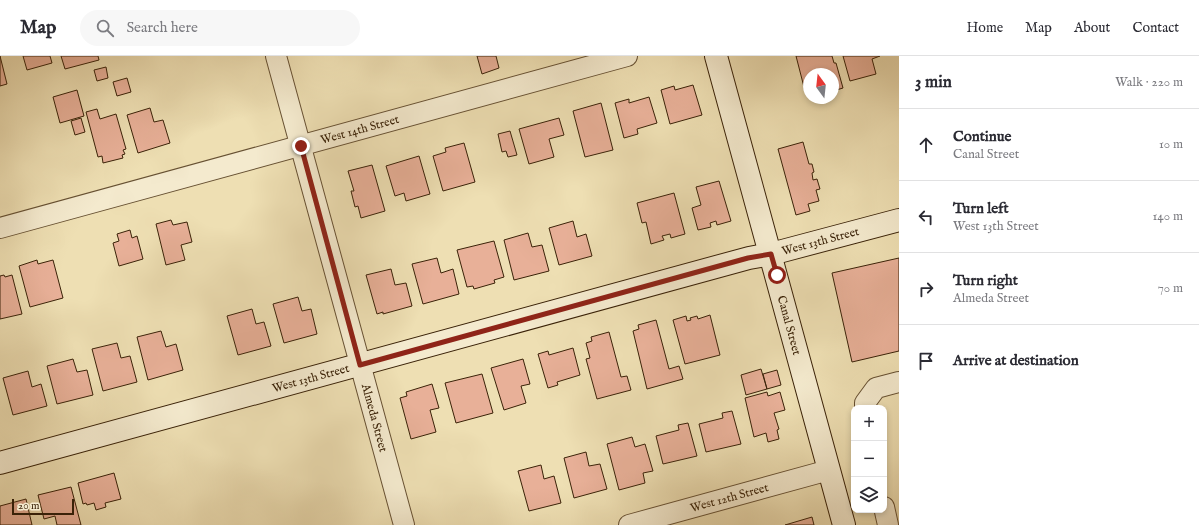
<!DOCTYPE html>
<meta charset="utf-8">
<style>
body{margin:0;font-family:"IM FELL English",serif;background:#f7f7f7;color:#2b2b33}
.controls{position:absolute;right:12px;bottom:12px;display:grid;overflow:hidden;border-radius:8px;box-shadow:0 2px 6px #0003}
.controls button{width:36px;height:36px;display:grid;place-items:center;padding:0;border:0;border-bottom:1px solid #e1e1e2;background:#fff;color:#2b2b33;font:20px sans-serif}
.compass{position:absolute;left:803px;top:12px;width:36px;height:36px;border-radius:50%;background:#fff;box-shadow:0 2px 6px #0003;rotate:345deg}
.scale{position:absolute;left:12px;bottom:10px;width:62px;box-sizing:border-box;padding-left:4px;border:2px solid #3a2208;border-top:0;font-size:11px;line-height:14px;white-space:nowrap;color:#3a2208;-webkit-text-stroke:3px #f4eace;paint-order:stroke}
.stop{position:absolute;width:12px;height:12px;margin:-9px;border:3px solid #8f2418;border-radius:50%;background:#fff}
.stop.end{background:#8f2418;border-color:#fff;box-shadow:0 1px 4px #0008}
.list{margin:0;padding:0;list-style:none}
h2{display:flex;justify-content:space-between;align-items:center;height:52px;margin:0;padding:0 16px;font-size:17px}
h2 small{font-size:13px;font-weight:400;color:#7c7c81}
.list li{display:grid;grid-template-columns:26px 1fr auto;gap:12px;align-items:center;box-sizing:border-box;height:72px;padding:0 16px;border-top:1px solid #e1e1e2}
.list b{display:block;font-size:15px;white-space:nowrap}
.list p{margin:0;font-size:13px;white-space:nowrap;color:#7c7c81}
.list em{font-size:13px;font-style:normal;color:#7c7c81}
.icon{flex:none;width:22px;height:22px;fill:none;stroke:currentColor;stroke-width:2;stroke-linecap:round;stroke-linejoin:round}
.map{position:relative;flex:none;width:899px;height:469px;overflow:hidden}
header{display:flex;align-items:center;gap:24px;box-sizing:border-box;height:56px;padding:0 20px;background:#fff;border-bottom:1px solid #e1e1e2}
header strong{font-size:19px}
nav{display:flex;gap:22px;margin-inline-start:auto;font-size:14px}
.search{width:280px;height:36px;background:#f7f7f7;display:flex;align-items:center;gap:10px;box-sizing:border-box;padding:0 14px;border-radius:22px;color:#7c7c81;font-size:15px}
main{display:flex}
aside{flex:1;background:#fff}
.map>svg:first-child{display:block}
.building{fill:#e8b098;stroke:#3a2208}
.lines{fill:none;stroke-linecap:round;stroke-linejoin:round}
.street-casing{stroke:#675133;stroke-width:22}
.secondary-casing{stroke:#3a2208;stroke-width:24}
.street{stroke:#f4eace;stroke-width:20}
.secondary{stroke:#f4eace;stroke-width:22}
.route{stroke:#8f2418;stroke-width:5}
.labels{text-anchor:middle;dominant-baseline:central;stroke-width:3;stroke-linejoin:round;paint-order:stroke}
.street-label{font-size:12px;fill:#3a2208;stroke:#f4eace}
</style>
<header>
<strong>Map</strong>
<div class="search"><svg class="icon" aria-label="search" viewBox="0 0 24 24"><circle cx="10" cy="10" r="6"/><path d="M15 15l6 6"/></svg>Search here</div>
<nav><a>Home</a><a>Map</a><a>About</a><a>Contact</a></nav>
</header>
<main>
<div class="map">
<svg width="899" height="469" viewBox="0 0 899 469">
<rect width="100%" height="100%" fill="#eedfb3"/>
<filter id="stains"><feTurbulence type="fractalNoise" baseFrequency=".005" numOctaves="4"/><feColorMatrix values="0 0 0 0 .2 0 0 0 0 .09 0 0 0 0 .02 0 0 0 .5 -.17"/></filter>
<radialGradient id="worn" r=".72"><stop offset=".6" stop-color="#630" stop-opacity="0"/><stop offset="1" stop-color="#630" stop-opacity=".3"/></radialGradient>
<!-- building -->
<path class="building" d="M0,0L7,28L0,30Z
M23,0H50L52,7L27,14Z
M61,0H98L99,4L65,13Z
M477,0H496L499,12L482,18Z
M796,0H832L834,7H836L843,32L833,35V18H809V34L805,35Z
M843,0H880L872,3L876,18L850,25Z
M106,11L108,22L97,25L94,14Z
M127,22L131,36L117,40L113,26Z
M693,29L702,59L670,68L661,34L674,30L675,34Z
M77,34L84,60L60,67L53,41Z
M649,41L657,67L637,73L638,78L624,82L615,47L629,43V47Z
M601,47L613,94L585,101L573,55Z
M150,52L154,66L163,64L170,87L138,97L127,59Z
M97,53L100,63L116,58L126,93L123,94L125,98L122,99L123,102L103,107L102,100L98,101L86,56Z
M81,62L85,76L75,79L71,65Z
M559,62L564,79L549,83L554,101L529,108L519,73Z
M510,75L517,99L508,101L506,95L502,96L498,78Z
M803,86L809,108H812L814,116L812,117L813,124L817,123L820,133L816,134L819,145L808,148L810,155L796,159L778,93Z
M464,87L475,126L443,135L433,100L446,96L445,92Z
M419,100L430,138L406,145L404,137L395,140L386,110Z
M372,109L385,155L361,162L358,150L355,151L351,135H354L348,115Z
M719,125L731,165L717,169L716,165L710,167L711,171L698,174L692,152L701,149L696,131Z
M674,137L685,178L671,182L670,178L662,180L664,184L651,188L646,166L642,167L637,147Z
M171,164L173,169L187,166L192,186L181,189L185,204L166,209L156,168Z
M573,165L577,181L586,178L592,200L559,209L549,172Z
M130,174L132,182L137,180L143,203L119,210L113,187L119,185L117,178Z
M528,177L532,191L542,189L549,215L514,224L504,184Z
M494,185L504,221L494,224L495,227L474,233L473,230L467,231L457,194Z
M437,202L441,217L453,213L459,238L423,248L412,208Z
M899,202V295L852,306L832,217Z
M37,204L38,208L53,204L63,242L30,251L19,210Z
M391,213L395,229L406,227L412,250L383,258V256L377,258L366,219Z
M4,219L5,221L12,219L22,258L0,263V220Z
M298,241L302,255L311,253L317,278L284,287L273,248Z
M252,253L256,268L264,266L271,290L238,299L227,260Z
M710,259L720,299L685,308L673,264L686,260L687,265L691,264L690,262L697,260L698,263Z
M656,264L669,313L679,310L683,323L647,333L633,275L639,273L638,269Z
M161,275L166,291L176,288L183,314L148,324L137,281Z
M609,276L621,321L627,320L631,334L597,343L586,303L590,302L586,287L592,285L591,281Z
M117,287L121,302L130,300L137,326L103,335L92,293Z
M573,292L580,319L557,326L558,329L548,332L538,298L548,295L549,299Z
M73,303L77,316L87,314L93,339L57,348L47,310Z
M523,303L530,328L521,330L526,347L504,354L491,312Z
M761,313L767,333L746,339L741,319Z
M777,314L781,329L767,333L763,318Z
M28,315L32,331L41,328L47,350L13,359L3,322Z
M482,318L493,357L456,367L445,327Z
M432,328L439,352L430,354L436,376L411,383L400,342L407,340L406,336Z
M767,336L768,340L780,336L785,354L774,357L779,373L777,374L779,383L768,386L766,377L754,381L745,342Z
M732,355L741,388L706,396L699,368L723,362L722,357Z
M688,367L697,400L663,408L656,380L679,374L678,369Z
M632,381L635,391L645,388L653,415L643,417L645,427L619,434L607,388Z
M586,396L589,410L600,408L607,433L574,442L564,402Z
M541,409L544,423L554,420L561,447L529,455L518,415Z
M114,417L121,443L105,447L106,451L96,454L94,447L87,449L86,447L83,448L78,427Z
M71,431L81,469H57L55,460L44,463L38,439Z
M26,443L32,469H0V450Z
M812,461L814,469H785Z"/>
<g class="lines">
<!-- street casing -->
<g class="street-casing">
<g id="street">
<path id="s1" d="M276,0L404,469"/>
<path id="s2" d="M0,172L627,0"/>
<path d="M865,352V347L876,332L899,326"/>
<path d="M884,451L888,469"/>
<path id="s3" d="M629,469L829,414"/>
</g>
</g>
<!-- secondary casing -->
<g class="secondary-casing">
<g id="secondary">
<path id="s4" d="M716,0L844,469"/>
<path id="s5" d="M0,407L749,202L771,198L899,164"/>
</g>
</g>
<!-- street -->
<use href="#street" class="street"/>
<!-- secondary -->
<use href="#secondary" class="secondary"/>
</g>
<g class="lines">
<!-- route -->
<path class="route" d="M301,90L360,309L748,202L771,198L777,219"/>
</g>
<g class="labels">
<!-- street labels -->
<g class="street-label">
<text stroke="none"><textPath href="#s2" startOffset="373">West 14th Street</textPath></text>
<text stroke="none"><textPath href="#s5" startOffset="850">West 13th Street</textPath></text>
<text stroke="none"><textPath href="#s4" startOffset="279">Canal Street</textPath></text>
<text stroke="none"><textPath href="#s5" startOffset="322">West 13th Street</textPath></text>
<text stroke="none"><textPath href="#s1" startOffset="375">Almeda Street</textPath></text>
<text stroke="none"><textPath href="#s3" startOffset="104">West 12th Street</textPath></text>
</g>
</g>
<rect width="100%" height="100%" filter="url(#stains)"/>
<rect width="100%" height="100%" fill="url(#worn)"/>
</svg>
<div class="controls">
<button>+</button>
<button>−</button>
<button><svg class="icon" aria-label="layers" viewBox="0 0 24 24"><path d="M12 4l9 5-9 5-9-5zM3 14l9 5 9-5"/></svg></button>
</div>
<svg class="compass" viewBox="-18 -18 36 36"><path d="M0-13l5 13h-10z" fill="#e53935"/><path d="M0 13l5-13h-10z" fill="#7c7c81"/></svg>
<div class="scale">20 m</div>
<div class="stop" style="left:777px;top:219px"></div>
<div class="stop end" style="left:301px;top:90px"></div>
</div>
<aside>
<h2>3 min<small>Walk · 220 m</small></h2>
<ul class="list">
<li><svg class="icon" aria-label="ahead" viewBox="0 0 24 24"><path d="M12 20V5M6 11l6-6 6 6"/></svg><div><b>Continue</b><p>Canal Street</p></div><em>10 m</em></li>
<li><svg class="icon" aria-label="left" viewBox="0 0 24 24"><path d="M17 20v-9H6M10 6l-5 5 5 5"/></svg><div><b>Turn left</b><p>West 13th Street</p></div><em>140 m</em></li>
<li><svg class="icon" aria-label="right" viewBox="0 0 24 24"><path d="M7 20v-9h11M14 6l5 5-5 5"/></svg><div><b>Turn right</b><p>Almeda Street</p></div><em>70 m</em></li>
<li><svg class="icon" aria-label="arrive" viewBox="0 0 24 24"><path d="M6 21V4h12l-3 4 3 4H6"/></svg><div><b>Arrive at destination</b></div></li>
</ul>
</aside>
</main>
